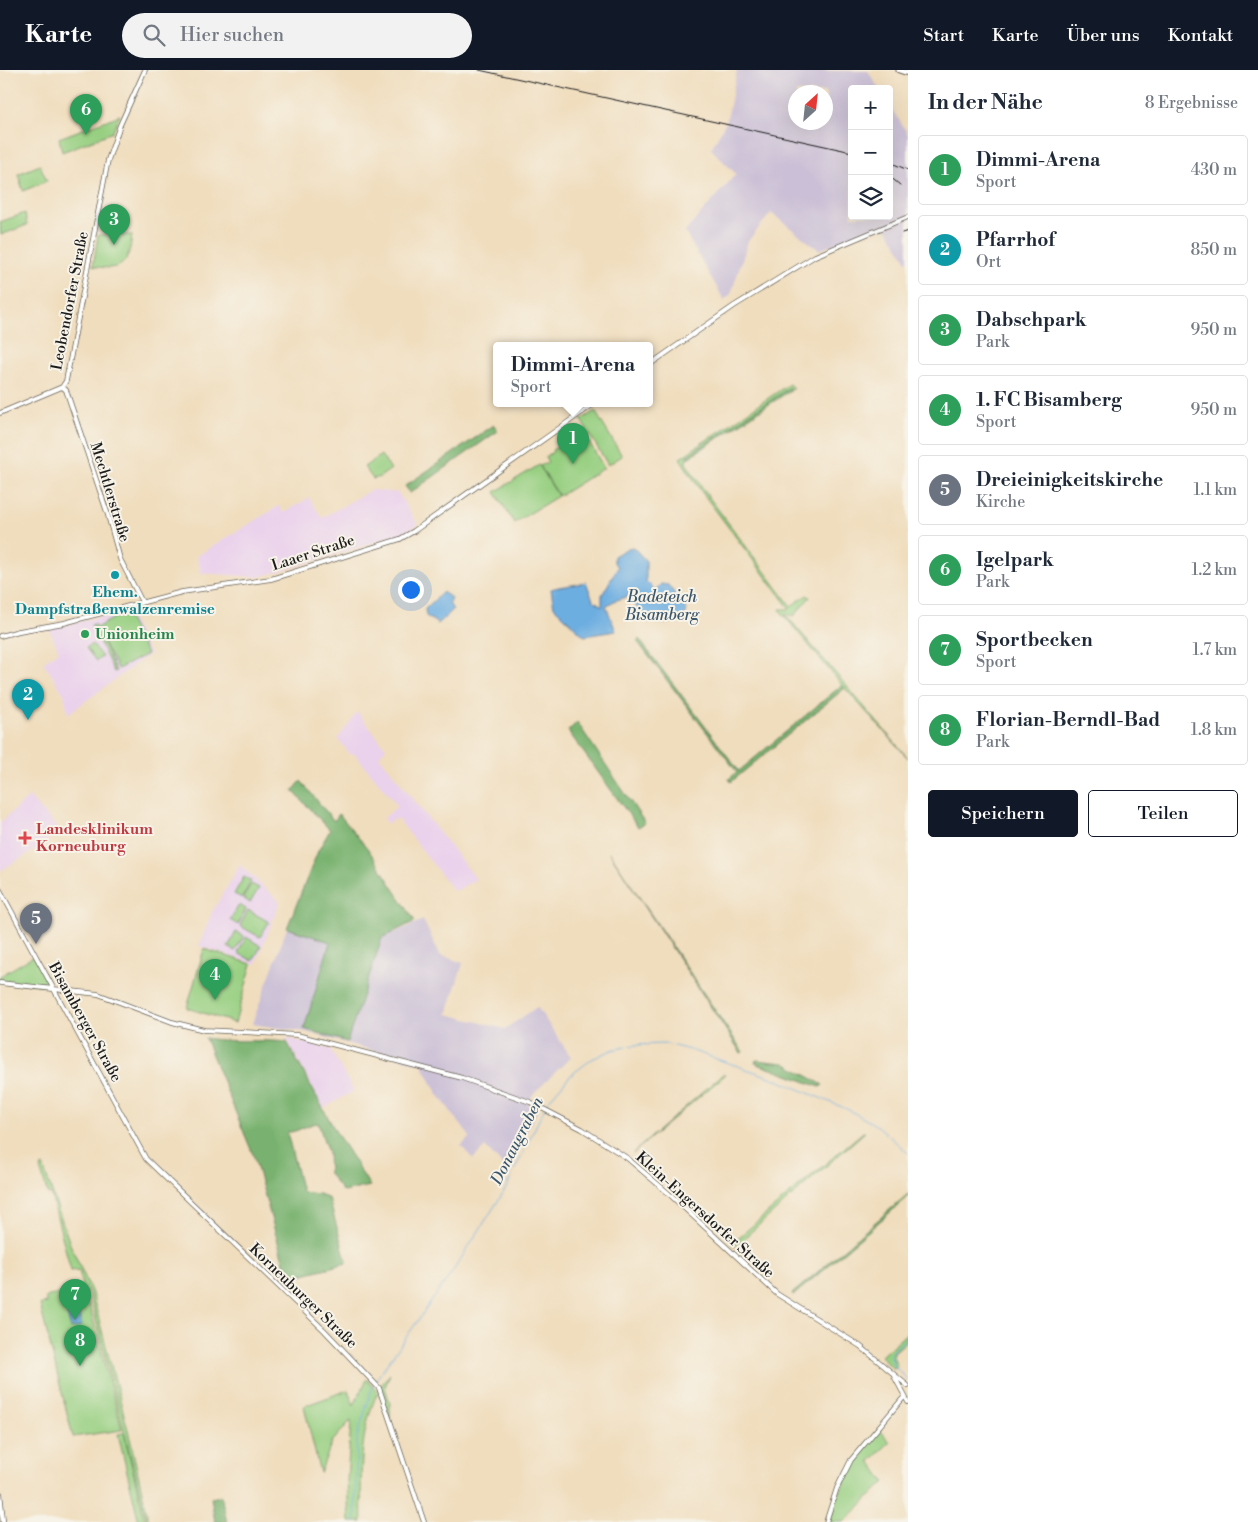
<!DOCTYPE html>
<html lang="de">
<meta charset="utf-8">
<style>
body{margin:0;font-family:"Libre Bodoni",serif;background:#f2f2f3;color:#1f2937}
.controls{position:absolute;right:15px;top:15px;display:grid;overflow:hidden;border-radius:5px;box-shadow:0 5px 20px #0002}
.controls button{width:45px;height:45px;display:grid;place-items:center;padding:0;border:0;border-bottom:1px solid #e0e1e3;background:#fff;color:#1f2937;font:25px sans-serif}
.compass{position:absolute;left:788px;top:15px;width:45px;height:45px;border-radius:50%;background:#fff;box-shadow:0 5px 20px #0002;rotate:27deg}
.you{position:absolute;left:410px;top:519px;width:18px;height:18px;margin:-12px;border:4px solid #fff;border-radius:50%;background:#1a73e8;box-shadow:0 0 0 8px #1a73e833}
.badge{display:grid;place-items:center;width:32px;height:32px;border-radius:50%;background:#111827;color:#fff;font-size:16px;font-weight:700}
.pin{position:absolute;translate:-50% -41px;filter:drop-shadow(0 1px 2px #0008)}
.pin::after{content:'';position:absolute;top:26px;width:18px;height:15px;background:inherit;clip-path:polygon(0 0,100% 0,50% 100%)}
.popup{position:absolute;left:493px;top:272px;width:160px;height:65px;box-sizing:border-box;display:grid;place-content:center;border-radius:5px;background:#fff;filter:drop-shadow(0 1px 4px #0005);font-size:16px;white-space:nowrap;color:#747a83}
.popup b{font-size:19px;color:#1f2937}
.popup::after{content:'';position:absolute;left:50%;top:100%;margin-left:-10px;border:10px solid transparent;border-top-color:#fff}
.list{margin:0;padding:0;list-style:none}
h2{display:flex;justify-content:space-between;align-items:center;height:65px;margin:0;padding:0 20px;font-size:21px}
h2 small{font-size:16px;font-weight:400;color:#747a83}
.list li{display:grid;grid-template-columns:32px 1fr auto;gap:15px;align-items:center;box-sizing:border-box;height:70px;margin:0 10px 10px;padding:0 10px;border:1px solid #e0e1e3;border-radius:5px}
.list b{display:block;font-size:19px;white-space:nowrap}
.list p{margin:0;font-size:16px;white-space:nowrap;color:#747a83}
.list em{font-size:16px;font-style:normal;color:#747a83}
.actions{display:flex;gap:10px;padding:15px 20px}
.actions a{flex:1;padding:11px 0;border:1px solid #111827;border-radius:5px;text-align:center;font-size:18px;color:#111827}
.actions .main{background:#111827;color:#fff}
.icon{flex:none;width:28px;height:28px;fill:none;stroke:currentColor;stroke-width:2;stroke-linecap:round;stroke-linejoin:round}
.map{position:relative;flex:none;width:908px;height:1452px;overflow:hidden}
header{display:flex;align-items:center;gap:30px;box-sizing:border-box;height:70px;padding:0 25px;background:#111827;color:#fff}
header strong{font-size:24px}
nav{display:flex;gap:28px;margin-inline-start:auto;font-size:18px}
.search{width:350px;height:45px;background:#f2f2f3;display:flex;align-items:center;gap:12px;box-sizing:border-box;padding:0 18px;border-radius:28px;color:#747a83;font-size:19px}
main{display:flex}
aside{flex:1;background:#fff}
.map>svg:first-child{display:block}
.built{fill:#ead1ec}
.industrial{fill:#cabfd6;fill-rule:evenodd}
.green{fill:#97cf81;stroke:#5a764e}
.forest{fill:#79b26f;stroke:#4a6746}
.water{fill:#6daee1;stroke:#44657e}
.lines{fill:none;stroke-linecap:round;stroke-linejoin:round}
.stream{stroke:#6daee1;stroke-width:1}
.secondary-casing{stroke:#666054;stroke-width:5.5}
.primary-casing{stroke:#666054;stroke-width:6}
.highway-casing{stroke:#666054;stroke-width:7}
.secondary{stroke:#fff;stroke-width:4}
.primary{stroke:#fff;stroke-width:4.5}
.highway{stroke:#fff;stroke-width:5}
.rail{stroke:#1c1c1c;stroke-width:1}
.culture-dot{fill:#0f9aa8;stroke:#f7f3e8;stroke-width:2}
.leisure-dot{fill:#2e9e5b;stroke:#f7f3e8;stroke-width:2}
.health-dot{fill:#e0444e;stroke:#f7f3e8;stroke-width:2}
.labels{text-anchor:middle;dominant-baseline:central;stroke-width:4;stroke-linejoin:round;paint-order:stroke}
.street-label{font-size:15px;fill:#1c1c1c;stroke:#f7f3e8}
.culture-label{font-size:15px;font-weight:bold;fill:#0d838f;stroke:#f7f3e8}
.leisure-label{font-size:15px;font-weight:bold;fill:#27864d;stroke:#f7f3e8;text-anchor:start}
.health-label{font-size:15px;font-weight:bold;fill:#be3a42;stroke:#f7f3e8;text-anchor:start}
.water-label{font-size:16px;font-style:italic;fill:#3c566b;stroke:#f7f3e8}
</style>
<header>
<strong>Karte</strong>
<div class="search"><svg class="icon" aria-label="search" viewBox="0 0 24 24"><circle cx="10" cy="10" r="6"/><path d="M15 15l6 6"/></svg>Hier suchen</div>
<nav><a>Start</a><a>Karte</a><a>Über uns</a><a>Kontakt</a></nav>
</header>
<main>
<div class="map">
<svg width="908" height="1452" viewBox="0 0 908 1452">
<rect width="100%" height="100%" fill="#f7f3e8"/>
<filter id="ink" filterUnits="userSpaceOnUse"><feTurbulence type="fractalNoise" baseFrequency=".02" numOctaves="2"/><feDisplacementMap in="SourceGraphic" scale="10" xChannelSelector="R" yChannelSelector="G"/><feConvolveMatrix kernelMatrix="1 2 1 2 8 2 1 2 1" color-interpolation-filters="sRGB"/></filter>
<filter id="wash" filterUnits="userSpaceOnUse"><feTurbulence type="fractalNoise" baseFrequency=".0096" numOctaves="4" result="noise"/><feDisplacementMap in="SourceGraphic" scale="20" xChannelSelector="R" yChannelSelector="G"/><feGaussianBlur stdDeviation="1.12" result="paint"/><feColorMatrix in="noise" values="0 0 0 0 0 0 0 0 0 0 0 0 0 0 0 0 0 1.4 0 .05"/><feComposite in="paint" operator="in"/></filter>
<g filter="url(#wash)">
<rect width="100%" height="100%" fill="#f0ddbd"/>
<!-- built -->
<path class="built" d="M371,420L398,423L418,455L396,466L278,502L257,507L201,503L197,486L279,436L283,443L309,428L322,448Z
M123,541H127L150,584L68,644L64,624L43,592L59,581L49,559Z
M357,642L386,678L379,686L476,809L456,821L452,819L399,750L394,749L388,754L384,748L398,736L354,683L351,685L338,669Z
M29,727L59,759L41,776L0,801V753Z
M240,795L280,832L256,894L199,876L212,842Z
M286,968L330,979L354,1021L324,1038Z"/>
<!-- industrial -->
<path class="industrial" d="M737,0L868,1L879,19H852V146H889V35L908,64V193L885,155L819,180L771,143L748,171L731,224L724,230L685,162L736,104L711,79L727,50ZM796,22H826V52H796Z
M423,850L440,885L463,893L447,944L505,959L537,937L571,987L533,1024L528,1035L538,1039L507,1100L485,1077L473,1089L461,1076L470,1067L437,1023L422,994L306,962L252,954L287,858L330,872L347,972L382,868Z"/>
<!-- green -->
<path class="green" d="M120,45L113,62L62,82L59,68Z
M40,95L47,111L23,121L18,104Z
M25,143L27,155L1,165L0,152Z
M98,165H132C129,194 122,202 93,196Z
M789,314L794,319L789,318L687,386L686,393L708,426L791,536L807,525L810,527L794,546L785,544L908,688L842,615L782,543L780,539H790L701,421L680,388Z
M595,341L622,386L608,395L581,350Z
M584,363L604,398L559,426L540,396L548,392L545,387L553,382L552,380Z
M381,385L391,399L380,407L373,409L364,397Z
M539,395L558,426L514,453L495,422Z
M125,542L147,584L118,599L103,573L116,601L114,602L91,555L94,554L96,558Z
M92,574L102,587L96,591L86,578Z
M244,807L251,811L242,828L234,824Z
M251,814L259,818L250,833L243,828Z
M239,835L246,839L238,855L230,850Z
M248,840L269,852L260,867L240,856Z
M236,862L244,866L235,881L228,877Z
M246,867L261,876L253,891L238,883Z
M204,879L252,894L235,953L187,938Z
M34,886L50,916L0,911V906Z
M723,1004L725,1005L633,1083Z
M863,1062H865L734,1177L732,1173Z
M43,1096L70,1174L92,1223L128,1360L149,1452H147L89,1223L82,1216L79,1200L71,1201L51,1124L48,1125L40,1098Z
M80,1218L86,1223L122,1360L73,1367L40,1235L46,1233V1227Z
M908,1262V1270L894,1282L893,1287L897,1295L893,1299L881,1286Z
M390,1304L385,1317L390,1334V1349L379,1318Z
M367,1309L378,1322C358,1364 361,1407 362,1452H349L347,1411L351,1350L332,1372L320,1403L304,1336L348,1320L354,1335Z
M879,1359L890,1372L870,1391L885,1412L844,1452H829C840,1416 855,1388 879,1359Z
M124,1363L145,1452H139L118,1364Z"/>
<!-- forest -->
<path class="forest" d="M789,318L791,320L688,388L686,387Z
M494,355L498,361L410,423L405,416Z
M639,569L739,701L842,615L845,618L731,712L729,709L737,702L637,571Z
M577,652L645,753L638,757L568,661Z
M301,711L334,751L339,744L368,779L415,851L382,868L347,972L304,959L330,872L287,858L318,781L330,760L293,721Z
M609,782L743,982L741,983Z
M205,968C233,973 259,969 287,972L336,1062L370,1116L343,1122L329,1104L328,1083L318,1053C307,1054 297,1063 287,1062L302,1122L319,1124L329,1129L347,1193L288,1208L254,1087Z
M756,990L785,993L823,1015L820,1017L755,993Z
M908,1124V1127L794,1225L792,1224Z
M221,1426L227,1452H215L211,1428Z"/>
<!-- water -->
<path class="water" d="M633,477L646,491V511L655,520L661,514L668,515L687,540L684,549C658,559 639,552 632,525L614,531L606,536L616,561L584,566L554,537L551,519C562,515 574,516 586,512L593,530L602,536V525L618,497L614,493V486L628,478Z
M443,522L451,528L449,533L453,540L438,554L426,546L425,539Z
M78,1241L82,1256L71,1259L67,1244Z
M85,1266L89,1281L78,1285L76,1279L80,1278L79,1275H75L73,1269Z"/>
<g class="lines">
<!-- stream -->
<path class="stream" d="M908,1266L890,1284L894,1296L908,1310
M375,1311L453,1201L505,1120L548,1031L571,1005L592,989L612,980L634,975L666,974L690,980L770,1007L849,1040L879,1057L908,1083
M355,1452L357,1367L373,1315"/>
</g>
</g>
<g filter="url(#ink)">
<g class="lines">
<!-- secondary casing -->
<g class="secondary-casing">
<path id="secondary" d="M649,295L734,236L815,186L908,147
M62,317L66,320L107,442L120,489L142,532
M0,343L62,317L66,311L108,90L120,55L145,0
M0,566L19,561L64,553L182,522L271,509L400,469L414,461L595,333
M0,820L146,1089L324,1260L379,1318L424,1452
M0,913L98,924L172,952L204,960L297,965L462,1008L530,1032L582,1059L627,1088L667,1122L777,1224L860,1276L908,1316
M894,1306L908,1332
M826,1452L837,1418L851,1390L904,1327"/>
</g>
<!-- primary casing -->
<g class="primary-casing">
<path id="primary" d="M0,1424L3,1452"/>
</g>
<!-- highway casing -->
<g class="highway-casing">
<path id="highway" d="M899,0L908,3"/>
</g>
<!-- secondary -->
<use href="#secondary" class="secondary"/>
<!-- primary -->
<use href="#primary" class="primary"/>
<!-- highway -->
<use href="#highway" class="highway"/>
<!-- rail -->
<path class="rail" d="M479,0L852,82
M889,92L908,100
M889,106L900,115
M902,163L908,161"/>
</g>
</g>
<!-- markers -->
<circle class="culture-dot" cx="115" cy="505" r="5"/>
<circle class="leisure-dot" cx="85" cy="564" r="5"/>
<path class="health-dot" d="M22.5 760.5h5v5h5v5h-5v5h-5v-5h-5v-5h5z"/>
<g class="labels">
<!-- street labels -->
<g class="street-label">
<text transform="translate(70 231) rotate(-79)">Leobendorfer Straße</text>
<text transform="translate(110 422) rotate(73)">Mechtlerstraße</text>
<text transform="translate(313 483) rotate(-18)">Laaer Straße</text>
<text transform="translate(85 952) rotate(61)">Bisamberger Straße</text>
<text transform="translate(705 1145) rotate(42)">Klein-Engersdorfer Straße</text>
<text transform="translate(303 1226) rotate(44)">Korneuburger Straße</text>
</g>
<!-- culture labels -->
<g class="culture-label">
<text x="115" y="522">Ehem.<tspan x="115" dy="17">Dampfstraßenwalzenremise</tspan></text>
</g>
<!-- leisure labels -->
<g class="leisure-label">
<text x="95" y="564">Unionheim</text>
</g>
<!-- health labels -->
<g class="health-label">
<text x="36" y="759">Landesklinikum<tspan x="36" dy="17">Korneuburg</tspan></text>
</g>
<!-- water labels -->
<g class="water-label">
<text x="662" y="527">Badeteich<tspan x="662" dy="18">Bisamberg</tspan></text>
<text transform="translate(517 1071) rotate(-63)">Donaugraben</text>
</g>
</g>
</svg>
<div class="controls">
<button>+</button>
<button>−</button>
<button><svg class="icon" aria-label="layers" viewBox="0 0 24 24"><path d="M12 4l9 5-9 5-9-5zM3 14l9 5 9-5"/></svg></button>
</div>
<svg class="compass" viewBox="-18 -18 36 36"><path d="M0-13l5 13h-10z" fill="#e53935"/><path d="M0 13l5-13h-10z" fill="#747a83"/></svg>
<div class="you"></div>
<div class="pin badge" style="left:573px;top:394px;background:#2e9e5b">1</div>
<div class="popup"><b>Dimmi-Arena</b>Sport</div>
<div class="pin badge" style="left:28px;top:650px;background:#0f9aa8">2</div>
<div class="pin badge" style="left:114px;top:175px;background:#2e9e5b">3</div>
<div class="pin badge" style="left:215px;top:930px;background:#2e9e5b">4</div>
<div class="pin badge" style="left:36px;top:874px;background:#6b7280">5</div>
<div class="pin badge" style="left:86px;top:65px;background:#2e9e5b">6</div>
<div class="pin badge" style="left:75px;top:1250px;background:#2e9e5b">7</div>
<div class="pin badge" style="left:80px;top:1296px;background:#2e9e5b">8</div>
</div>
<aside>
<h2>In der Nähe<small>8 Ergebnisse</small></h2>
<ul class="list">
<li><span class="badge" style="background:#2e9e5b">1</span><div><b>Dimmi-Arena</b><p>Sport</p></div><em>430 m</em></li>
<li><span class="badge" style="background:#0f9aa8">2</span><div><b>Pfarrhof</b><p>Ort</p></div><em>850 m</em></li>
<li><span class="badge" style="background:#2e9e5b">3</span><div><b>Dabschpark</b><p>Park</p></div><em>950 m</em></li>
<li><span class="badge" style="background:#2e9e5b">4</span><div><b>1. FC Bisamberg</b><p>Sport</p></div><em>950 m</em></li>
<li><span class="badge" style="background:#6b7280">5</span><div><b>Dreieinigkeitskirche</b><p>Kirche</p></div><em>1.1 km</em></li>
<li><span class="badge" style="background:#2e9e5b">6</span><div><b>Igelpark</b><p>Park</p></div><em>1.2 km</em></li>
<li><span class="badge" style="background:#2e9e5b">7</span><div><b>Sportbecken</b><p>Sport</p></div><em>1.7 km</em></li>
<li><span class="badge" style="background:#2e9e5b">8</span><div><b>Florian-Berndl-Bad</b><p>Park</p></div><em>1.8 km</em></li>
</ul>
<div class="actions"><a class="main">Speichern</a><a>Teilen</a></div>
</aside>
</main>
